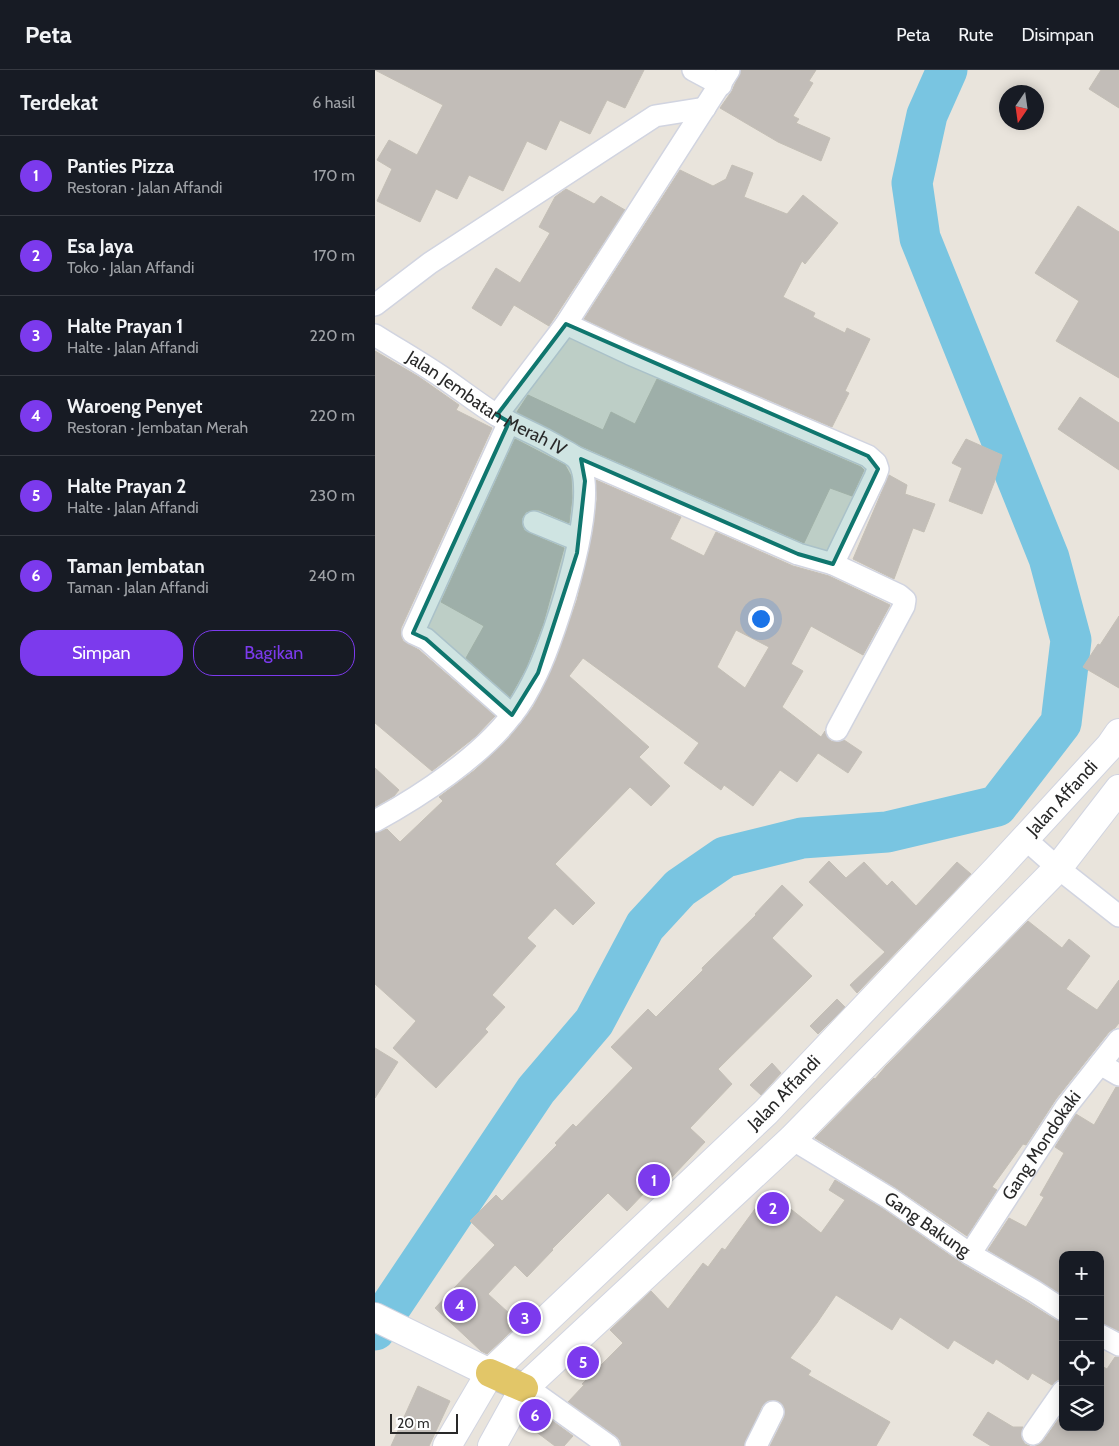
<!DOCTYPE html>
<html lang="id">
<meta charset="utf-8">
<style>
body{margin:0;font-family:Cabin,sans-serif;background:#242831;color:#f1f3f6}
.controls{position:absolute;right:15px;bottom:15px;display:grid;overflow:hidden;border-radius:10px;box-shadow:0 2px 12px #0003}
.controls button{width:45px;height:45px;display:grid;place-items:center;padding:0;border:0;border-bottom:1px solid #363941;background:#171b24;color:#f1f3f6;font:25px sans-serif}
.compass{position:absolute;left:624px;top:15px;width:45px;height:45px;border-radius:50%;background:#171b24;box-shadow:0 2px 12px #0003;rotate:193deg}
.scale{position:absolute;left:15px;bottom:12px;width:68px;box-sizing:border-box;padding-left:5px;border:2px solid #292929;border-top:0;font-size:14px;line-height:18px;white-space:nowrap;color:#292929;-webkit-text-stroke:4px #fff;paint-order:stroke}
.you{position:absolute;left:385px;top:548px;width:18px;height:18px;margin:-12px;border:4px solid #fff;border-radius:50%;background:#1a73e8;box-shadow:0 0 0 8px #1a73e833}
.badge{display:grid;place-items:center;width:32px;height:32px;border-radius:50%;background:#7c3aed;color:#fff;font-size:16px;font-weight:700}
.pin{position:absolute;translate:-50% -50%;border:2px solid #fff;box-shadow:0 1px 5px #0006}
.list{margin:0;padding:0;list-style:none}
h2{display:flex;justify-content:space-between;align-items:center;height:65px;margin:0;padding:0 20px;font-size:21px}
h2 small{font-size:16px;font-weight:400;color:#9ea1a6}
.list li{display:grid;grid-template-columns:32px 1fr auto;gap:15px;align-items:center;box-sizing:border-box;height:80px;padding:0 20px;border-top:1px solid #363941}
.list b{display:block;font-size:19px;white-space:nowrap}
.list p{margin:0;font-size:16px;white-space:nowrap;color:#9ea1a6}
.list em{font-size:16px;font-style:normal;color:#9ea1a6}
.actions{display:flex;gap:10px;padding:15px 20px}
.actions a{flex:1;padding:11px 0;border:1px solid #7c3aed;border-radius:20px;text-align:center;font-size:18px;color:#7c3aed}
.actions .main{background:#7c3aed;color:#fff}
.icon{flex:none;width:28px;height:28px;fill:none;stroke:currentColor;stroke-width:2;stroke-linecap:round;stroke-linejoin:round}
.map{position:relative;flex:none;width:744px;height:1376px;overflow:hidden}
header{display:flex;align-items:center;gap:30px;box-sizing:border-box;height:70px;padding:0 25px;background:#171b24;border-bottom:1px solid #363941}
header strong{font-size:24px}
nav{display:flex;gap:28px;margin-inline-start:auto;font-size:18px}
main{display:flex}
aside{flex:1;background:#171b24}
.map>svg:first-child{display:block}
.green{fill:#b2db9d}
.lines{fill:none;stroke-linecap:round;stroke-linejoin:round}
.river{stroke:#79c5e1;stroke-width:41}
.building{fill:#c2bdb8;stroke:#c4bfb6;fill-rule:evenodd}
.street-casing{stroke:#d1d4e0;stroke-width:24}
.secondary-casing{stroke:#d1d4e0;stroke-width:30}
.primary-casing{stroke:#c3c3c3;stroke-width:30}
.street{stroke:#fff;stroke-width:21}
.secondary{stroke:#fff;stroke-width:28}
.primary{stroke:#e2c668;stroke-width:28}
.marked{fill:#0f766e;fill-opacity:0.2;stroke:#0f766e;stroke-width:4;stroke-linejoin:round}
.labels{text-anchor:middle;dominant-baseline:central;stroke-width:4;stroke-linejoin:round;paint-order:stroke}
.street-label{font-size:18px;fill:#292929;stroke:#fff}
</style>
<header>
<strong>Peta</strong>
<nav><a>Peta</a><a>Rute</a><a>Disimpan</a></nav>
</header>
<main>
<aside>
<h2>Terdekat<small>6 hasil</small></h2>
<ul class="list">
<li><span class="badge">1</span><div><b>Panties Pizza</b><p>Restoran · Jalan Affandi</p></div><em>170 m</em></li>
<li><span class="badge">2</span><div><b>Esa Jaya</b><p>Toko · Jalan Affandi</p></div><em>170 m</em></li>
<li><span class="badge">3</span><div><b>Halte Prayan 1</b><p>Halte · Jalan Affandi</p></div><em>220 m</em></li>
<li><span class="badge">4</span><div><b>Waroeng Penyet</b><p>Restoran · Jembatan Merah</p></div><em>220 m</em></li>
<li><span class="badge">5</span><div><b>Halte Prayan 2</b><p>Halte · Jalan Affandi</p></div><em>230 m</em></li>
<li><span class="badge">6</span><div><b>Taman Jembatan</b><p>Taman · Jalan Affandi</p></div><em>240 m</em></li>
</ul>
<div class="actions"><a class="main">Simpan</a><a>Bagikan</a></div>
</aside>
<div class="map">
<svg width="744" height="1376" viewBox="0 0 744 1376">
<rect width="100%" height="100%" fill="#e9e4dc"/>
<!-- green -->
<path class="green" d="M165,1332L173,1339L156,1358L148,1352Z"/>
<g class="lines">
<!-- river -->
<path class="river" d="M0,1260L161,1020L219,952L270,856L305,818L350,787L427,768L512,762L622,736L686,653L696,570L674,488L545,168L537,113L552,45L572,0"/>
</g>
<!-- building -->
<path class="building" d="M0,0H269L250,38L232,30L215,64L185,50L171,80L152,71L128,121L94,105L82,129L61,119L45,152L2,131L17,99L2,90L14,70L42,85L68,35Z
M366,0H441L434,11L438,13L418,46L424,49L421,53L455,68L446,91L403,72L345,38L357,21Z
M726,0H744V38L714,19Z
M357,95L378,103L369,127L412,144L428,125L463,153L430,194L427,191L408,227L440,243L438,247L470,263L472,258L495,269L470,321L474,323L457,357L260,273L209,249L305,100L338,116L351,109Z
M191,119L219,134L226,126L250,140L174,256L139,235L126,256L97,238L121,198L145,213L175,163L164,157L180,127Z
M703,136L744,162V308L681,271L704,231L660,203Z
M0,281L44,307L84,335L81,340L117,358L26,558V565L28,571L44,580L120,646L100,667L57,701L0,653Z
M282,309L486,397L489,400L477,426L455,418L429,473L206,376L174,358L142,342L153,325L228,360L236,342L260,354Z
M705,327L744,353V400L683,359Z
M140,369L190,395L196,406L197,428L194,453L164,440H158L151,442L147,448V454L149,460L154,463L189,478L168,554L151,598L135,627L91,588L109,556L66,532Z
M591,369L627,385L619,413L607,444L574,431L587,398L577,393Z
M514,405L532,415L530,424L560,434L549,462L538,458L519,509L478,489Z
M221,410L306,447L295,469L329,486L341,462L418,496L454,506L515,535L488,585L436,556L416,594L428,601L407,637L446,667L450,661L452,667L456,671L463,672L469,670L487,682L473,703L443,683L422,712L405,700L378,736L349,715L346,720L309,693L324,673L208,588L194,606L274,677L264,687L295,716L276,736L255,717L180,794L220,833L198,855L180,838L152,868L161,876L117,925L130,937L110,959L113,962L61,1018L18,978L41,951L0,914V763L12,759L25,772L68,731L64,727L100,700L133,669L158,637L181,590L202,530L218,461L222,429ZM361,560L394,577L370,618L342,597Z
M744,546V618L708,597L723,574L725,575Z
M0,698L24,720L19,726L0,737Z
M454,791L471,808L489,792L512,816L517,811L541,836L582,792L596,804L482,923L475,915L510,882L434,812Z
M407,815L428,835L397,868L437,906L343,999L357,1014L315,1058L330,1072L279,1126L273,1119L252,1141L233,1123L177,1179L178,1180L152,1207L140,1195L113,1224L145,1253L112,1284L106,1281L60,1238L120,1175L95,1151L121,1125L127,1131L182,1075L180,1073L198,1054L201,1057L258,998L236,977L273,939L281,947L328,900L327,898L381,845L380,844Z
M653,851L687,878L694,869L715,886L691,919L722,940L744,910V953L740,958L734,962L681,1029L651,1075L648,1074L617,1117L622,1120L592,1166L521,1118L440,1068L499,1008L500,1009L511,996Z
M462,929L470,937L443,964L435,956Z
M0,978L23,992L0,1028Z
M397,993L406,1003L386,1025L375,1015Z
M741,1017H744V1261L725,1252V1185H688V1225L613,1180L634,1148L651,1157L669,1127L665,1125L689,1083L680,1077L701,1044L719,1055Z
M460,1110L507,1138L589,1195L652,1232L681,1250L688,1252L686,1272L688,1309L682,1310L677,1315L657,1303L653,1310L621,1289L618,1294L579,1270L573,1279L525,1247L517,1260L461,1225L442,1253L415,1288L436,1301L433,1305L515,1352L501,1376H395L409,1348L410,1342L408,1335L403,1331L398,1330L392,1331L387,1336L369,1376H247L245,1370L241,1366L193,1332L209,1315L207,1314L248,1273L235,1260L276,1221L293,1239L328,1193L333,1197L347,1178L350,1180L393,1121L446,1163L470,1130L454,1120Z
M740,1287H744V1376H660L668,1371L688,1343V1357H725V1295L732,1299Z
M43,1316L75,1331L54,1376H16Z
M613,1342L638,1357H648L646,1363L647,1369L650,1374L655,1376H616L598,1365Z
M168,1344L198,1366L189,1376H180L156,1358Z"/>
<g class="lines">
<!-- street casing -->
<g class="street-casing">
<g id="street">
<path d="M318,0L346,15"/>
<path d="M0,235L55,193L280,46L330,38"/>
<path d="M191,254L255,284L493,386L501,393L503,399L500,407L458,494L423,484L200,387"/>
<path id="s1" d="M0,265C22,279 45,292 67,307C86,320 104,334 123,346C142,357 164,365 183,377C188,380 195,383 200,387C231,416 179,568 162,603C155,618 147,633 137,645C105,687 46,726 0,751"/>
<path d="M122,345L191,254L354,0"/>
<path d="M134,352L38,563L51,569L137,645"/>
<path d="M159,452L203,470"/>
<path d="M458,494L524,525L530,530L529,536L462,660"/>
<path d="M649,768L683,798L744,846"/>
<path d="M725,994L744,1005"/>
<path id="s2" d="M417,1069L514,1128L595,1184L659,1221L688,1240"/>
<path id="s3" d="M595,1184L691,1037L744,970"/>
<path d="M725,1265L744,1275"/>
<path d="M149,1318L164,1326L234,1376"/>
<path d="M658,1364L688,1321"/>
<path d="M381,1376L398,1342"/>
</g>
</g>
<!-- secondary casing -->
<g class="secondary-casing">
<g id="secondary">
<path d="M0,1247L115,1303"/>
<path id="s4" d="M72,1376L115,1303L391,1042L622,799L735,676L744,663"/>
<path d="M117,1376L149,1318L417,1069L683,798L744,719"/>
</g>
</g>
<!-- primary casing -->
<g class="primary-casing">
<path id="primary" d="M115,1303L149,1318"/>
</g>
<!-- street -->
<use href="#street" class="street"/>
<!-- secondary -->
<use href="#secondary" class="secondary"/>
<!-- primary -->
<use href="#primary" class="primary"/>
</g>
<!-- marked area -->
<path class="marked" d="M191,254L493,386L503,399L458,494L423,484L206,389L210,411L202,483L163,603L137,645L51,569L38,563L134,352L122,345Z"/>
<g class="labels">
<!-- street labels -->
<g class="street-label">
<text stroke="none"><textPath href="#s1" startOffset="131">Jalan Jembatan Merah IV</textPath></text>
<text stroke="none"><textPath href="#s4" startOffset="896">Jalan Affandi</textPath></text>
<text stroke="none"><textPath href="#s4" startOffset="491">Jalan Affandi</textPath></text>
<text stroke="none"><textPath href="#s3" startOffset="130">Gang Mondokaki</textPath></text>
<text stroke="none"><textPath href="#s2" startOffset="160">Gang Bakung</textPath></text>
</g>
</g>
</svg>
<div class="controls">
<button>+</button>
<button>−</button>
<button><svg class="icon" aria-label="locate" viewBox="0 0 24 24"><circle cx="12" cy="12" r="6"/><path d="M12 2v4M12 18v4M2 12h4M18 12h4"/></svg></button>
<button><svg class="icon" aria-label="layers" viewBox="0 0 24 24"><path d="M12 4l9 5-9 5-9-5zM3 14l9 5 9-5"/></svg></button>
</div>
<svg class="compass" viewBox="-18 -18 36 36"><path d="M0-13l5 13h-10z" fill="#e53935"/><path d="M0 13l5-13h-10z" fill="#9ea1a6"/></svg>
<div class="scale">20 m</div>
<div class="you"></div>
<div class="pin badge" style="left:279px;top:1110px">1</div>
<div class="pin badge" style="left:398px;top:1138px">2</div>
<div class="pin badge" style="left:150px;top:1248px">3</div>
<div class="pin badge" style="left:85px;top:1235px">4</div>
<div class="pin badge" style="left:208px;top:1292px">5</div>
<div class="pin badge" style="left:160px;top:1345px">6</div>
</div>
</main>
